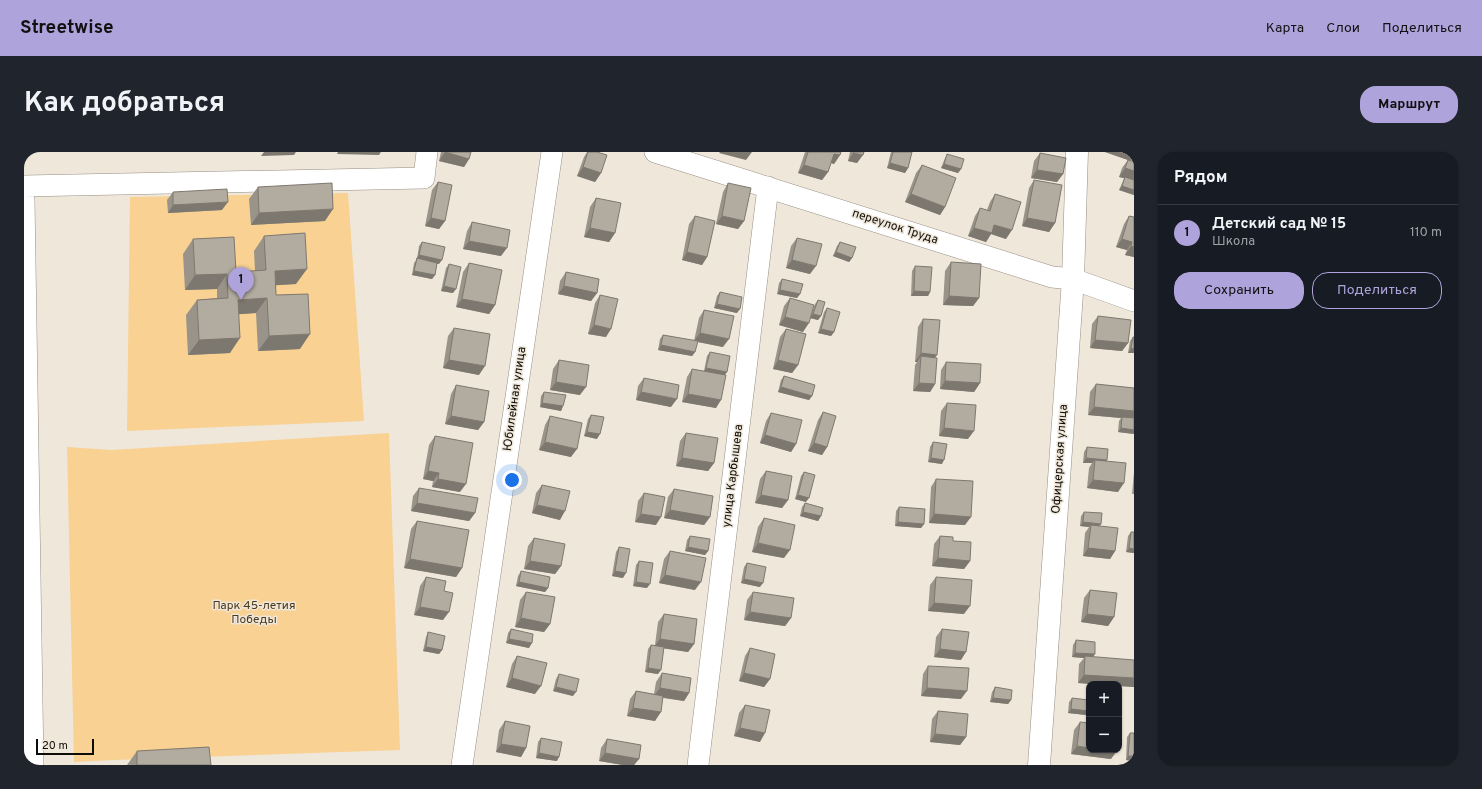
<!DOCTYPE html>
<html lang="ru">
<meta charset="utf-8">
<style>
body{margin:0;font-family:Overpass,sans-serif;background:#20242c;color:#f1f3f6}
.controls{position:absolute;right:12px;bottom:12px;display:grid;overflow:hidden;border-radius:8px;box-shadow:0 1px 3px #0004}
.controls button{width:36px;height:36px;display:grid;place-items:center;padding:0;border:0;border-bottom:1px solid #363941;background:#171b24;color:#f1f3f6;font:20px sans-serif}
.scale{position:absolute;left:12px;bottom:10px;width:58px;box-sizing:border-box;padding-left:4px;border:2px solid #0e0c08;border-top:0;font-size:11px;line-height:14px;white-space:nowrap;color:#0e0c08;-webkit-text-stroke:3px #efe7da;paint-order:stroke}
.you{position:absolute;left:488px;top:328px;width:14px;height:14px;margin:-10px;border:3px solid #fff;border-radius:50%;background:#1a73e8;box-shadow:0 0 0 6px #1a73e833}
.badge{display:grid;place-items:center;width:26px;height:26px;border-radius:50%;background:#afa3db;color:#111;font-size:13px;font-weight:700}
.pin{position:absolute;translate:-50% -33px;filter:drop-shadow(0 1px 2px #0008)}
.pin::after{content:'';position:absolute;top:21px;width:14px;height:12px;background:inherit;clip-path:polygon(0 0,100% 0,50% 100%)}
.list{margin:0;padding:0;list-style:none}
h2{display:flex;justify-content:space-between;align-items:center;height:52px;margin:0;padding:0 16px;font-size:17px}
h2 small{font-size:13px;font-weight:400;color:#9ea1a6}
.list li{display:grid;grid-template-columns:26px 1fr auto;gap:12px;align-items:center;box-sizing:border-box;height:56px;padding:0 16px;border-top:1px solid #363941}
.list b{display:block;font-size:15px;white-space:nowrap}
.list p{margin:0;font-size:13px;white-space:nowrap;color:#9ea1a6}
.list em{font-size:13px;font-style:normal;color:#9ea1a6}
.actions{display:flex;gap:8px;padding:12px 16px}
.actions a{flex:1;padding:9px 0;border:1px solid #afa3db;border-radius:16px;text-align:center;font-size:14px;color:#afa3db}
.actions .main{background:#afa3db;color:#111}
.map{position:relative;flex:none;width:1110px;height:613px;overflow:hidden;border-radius:16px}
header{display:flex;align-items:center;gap:24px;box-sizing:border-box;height:56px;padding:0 20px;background:#afa3db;color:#111}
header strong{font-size:19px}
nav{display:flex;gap:22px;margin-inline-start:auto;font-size:14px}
.intro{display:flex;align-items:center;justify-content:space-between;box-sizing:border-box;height:96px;padding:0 24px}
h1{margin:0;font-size:28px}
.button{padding:10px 18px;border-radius:16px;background:#afa3db;color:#111;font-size:14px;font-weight:700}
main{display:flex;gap:24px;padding:0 24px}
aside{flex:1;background:#171b24;border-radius:16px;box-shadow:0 1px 3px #0004}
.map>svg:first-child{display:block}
.green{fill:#f8d193}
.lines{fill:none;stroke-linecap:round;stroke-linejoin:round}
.minor-casing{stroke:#978f84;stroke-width:22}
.tertiary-casing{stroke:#978f84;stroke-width:23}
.minor{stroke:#fff;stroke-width:21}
.tertiary{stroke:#fff;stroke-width:22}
.wall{fill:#999389}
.shaded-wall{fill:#7d786f}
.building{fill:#b2ab9f;stroke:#7d786f}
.labels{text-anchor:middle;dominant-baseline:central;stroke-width:3;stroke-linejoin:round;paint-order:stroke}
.street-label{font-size:12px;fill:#0e0c08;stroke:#efe7da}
.park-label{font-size:12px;fill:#4d3a1b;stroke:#efe7da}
</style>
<header>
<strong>Streetwise</strong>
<nav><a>Карта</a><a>Слои</a><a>Поделиться</a></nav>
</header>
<div class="intro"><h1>Как добраться</h1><a class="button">Маршрут</a></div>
<main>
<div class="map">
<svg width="1110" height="613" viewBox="0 0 1110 613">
<rect width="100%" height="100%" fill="#efe7da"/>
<!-- green -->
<path class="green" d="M324,41L340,269L103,279L106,45Z
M365,281L376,598L90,608L50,610L43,295L87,298Z"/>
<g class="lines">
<!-- minor casing -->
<g class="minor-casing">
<path id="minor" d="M631,0L1028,125L1049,127L1110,149
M0,34L400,26L403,0
M0,47L9,613
M438,613L528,0
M674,613L744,35"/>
</g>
<!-- tertiary casing -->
<g class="tertiary-casing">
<path id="tertiary" d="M1015,613L1049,127L1053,0"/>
</g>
<!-- minor -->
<use href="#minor" class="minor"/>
<!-- tertiary -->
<use href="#tertiary" class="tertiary"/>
</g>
<!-- wall -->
<path class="wall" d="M417,0H447L445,7L440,15L415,9Z
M563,0H573L577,21L571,30L553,24L560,5Z
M781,0H817L816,3L810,12L807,11L804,20L798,28L774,21Z
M826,0H840L833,11L824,9Z
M867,0H888L884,16L881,21L863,16Z
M1081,0H1110L1107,9L1110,10V43L1095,38L1099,29L1100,26L1095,25L1098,16L1104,8Z
M1016,1L1039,22L1033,30L1007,26L1010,9Z
M923,2L937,17L934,21L917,16L921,6Z
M898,13L921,55L916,63L881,50L892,21Z
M1010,28L1031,71L1025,80L998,74L1005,36Z
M414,30L421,69L415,77L401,74L408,38Z
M704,31L720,69L714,77L692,72L699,40Z
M234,35L301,69L227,73L225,47Z
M149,40L198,58L144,61L143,48Z
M971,42L982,87L967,82L962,90L944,84L951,64L956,56L963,58L966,50Z
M572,46L591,81L585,90L560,85L566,55Z
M671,64L683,105L678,113L658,108L665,72Z
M1105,64L1110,65V105L1101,103L1103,98L1092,95L1100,72Z
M448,70L477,104L439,97L443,79Z
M240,84L272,132L252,133V143L276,197L234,199L232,161L215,162L206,201L164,203L162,163L173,148L193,146V137L161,138L159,102L169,87L212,120L231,119L230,99Z
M773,86L786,122L762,116L767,94Z
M398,90L415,112H413L411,123L408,127L388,123L390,111L393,107L395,94Z
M816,90L828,106L825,110L809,104L813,94Z
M927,110L955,146L949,154L919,153L921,119Z
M445,111L471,153L465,162L432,155L439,120Z
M425,112L429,141L417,139L422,116Z
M891,114L906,140L904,144H887L888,119Z
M542,120L573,141L567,149L534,142L536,129Z
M758,127L776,142L773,146L753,142L755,131Z
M696,140L713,161L690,156L693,144Z
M576,143L582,185L564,182L571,151Z
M766,146L779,180L755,173L760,154Z
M794,148L797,164L794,168L786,166L791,152Z
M803,156L810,180L807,184L794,181L800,160Z
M680,158L699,195L673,190L671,200L668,204L634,198L636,187L639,183L670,189L675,166Z
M1074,164L1104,191L1098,199L1066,196L1068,172Z
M899,167L911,206V232L906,240L889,239L891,213L893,210H891L894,175Z
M430,176L455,223L419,216L424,184Z
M762,177L774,213L768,221L749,217L756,185Z
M1109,185L1110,201H1104L1106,189Z
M686,200L701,223L692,256L658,250L663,225L668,217L680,219L683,204Z
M535,208L556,243L526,238L529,217Z
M922,210L956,231L950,240L916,237L917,218Z
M760,224L788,244L785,248L754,240L757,228Z
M620,226L647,255L612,248L614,234Z
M1072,232L1110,236V282L1094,280L1095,269L1097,266L1064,263L1066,240Z
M432,233L460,270L454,278L421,272L427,242Z
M520,240L539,254L537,259L516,255L517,244Z
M923,251L944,287L915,284L917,259Z
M799,260L803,295L798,303L784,299L794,268Z
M747,261L772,292L767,300L736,291L742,269Z
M567,263L573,287L560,284L564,267Z
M526,264L547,305L515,298L521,273Z
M662,281L690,311L684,319L652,314L656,289Z
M411,284L436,340L408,335L409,329L399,327L405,293Z
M909,290L918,312L904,310L906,295Z
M1063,295L1083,308L1082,309L1094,340L1063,336L1065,316L1068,311H1059L1060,300Z
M742,319L764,348L758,356L731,351L736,327Z
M780,320L782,350L771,347L777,324Z
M1110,320V342H1108Z
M912,327L941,373L905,371L907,335Z
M518,333L536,368L508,361L512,341Z
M395,336L451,361L445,369L387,359L389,344Z
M650,337L686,365L680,373L640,366L644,345Z
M620,341L632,373L611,370L614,349Z
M781,351L797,364L794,369L776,364L778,355Z
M875,355L900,372L897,376L871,374L872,359Z
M1060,360L1077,372L1075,374L1091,399L1086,407L1059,404L1061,381L1065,375L1056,374L1057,364Z
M740,366L760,406L728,400L734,375Z
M393,369L438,416L432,425L380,416L387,377Z
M1107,380H1110V401L1102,400L1104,384Z
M666,384L684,399L681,403L661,399L663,388Z
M916,384L929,389L946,409L940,417L908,414L910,392Z
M510,386L537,414L531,422L500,417L504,394Z
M595,395L599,426L588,424L592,400Z
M646,399L671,438L635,431L640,407Z
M615,409L623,436L609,434L612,413Z
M723,411L736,435L717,431L720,415Z
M497,419L524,436L521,440L492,434L494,424Z
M402,425L420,439L419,468L390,463L396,434Z
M912,425L940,462L904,459L906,433Z
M1066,438L1090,465L1084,474L1057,470L1060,446Z
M502,440L526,472L520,480L491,475L496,448Z
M729,440L767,466L761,474L720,468L723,448Z
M640,462L670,492L664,500L640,496L634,522L621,520L624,497L627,493H631L634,470Z
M487,477L505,496L482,491L484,481Z
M918,477L937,508L910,505L912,485Z
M404,480L418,498L415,502L399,499L402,485Z
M1052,488L1071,502L1069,505L1110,508V535L1054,531L1055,512L1060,506L1048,505L1049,493Z
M726,496L746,527L740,535L715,529L721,504Z
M493,504L511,542L482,535L488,512Z
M904,514L937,547L897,544L899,522Z
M638,521L665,541L660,549L639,546L631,569L603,564L606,547L612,539L630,542L632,530Z
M535,522L549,544L529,539L532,527Z
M971,535L987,548L984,552L966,550L968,540Z
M1048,546L1062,563L1044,561L1045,550Z
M721,553L736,590L710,584L715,561Z
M914,559L942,585L936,593L906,590L908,567Z
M481,569L502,596L497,605L472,600L475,578Z
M1056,570L1087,607L1047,602L1050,578Z
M1106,581H1110V609L1102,608L1103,585Z
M517,586L533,609L512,606L514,590Z
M583,587L615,607L610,613H599L575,609L577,596Z
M113,599L187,613H103Z"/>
<!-- shaded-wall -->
<path class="shaded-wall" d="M240,0H272L270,3L237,4Z
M314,0H357L355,3L313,2Z
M421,0L445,7L440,15L415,9Z
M696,0H728L722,8L695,1Z
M1081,0H1110V5L1107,9Z
M829,1L839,3L833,11L824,9Z
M810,2L816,3L810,12L804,10Z
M866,11L884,16L881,21L863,16Z
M920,12L937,17L934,21L917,16Z
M780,13L804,20L798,28L774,21Z
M559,15L577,21L571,30L553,24Z
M1101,16L1110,19V30L1101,25L1100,26L1095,25Z
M1013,18L1039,22L1033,30L1007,26Z
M1098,34L1110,38V43L1095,38Z
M887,42L921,55L916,63L881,50Z
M204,50L198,58L144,61L149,53Z
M309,57L301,69L227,73L235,61Z
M698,64L720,69L714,77L692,72Z
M407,66L421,69L415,77L401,74Z
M1003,66L1031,71L1025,80L998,74Z
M970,73L988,78L982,87L967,82L962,90L944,84L950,76Z
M566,76L591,81L585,90L560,85Z
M1098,87L1108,90L1103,98L1092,95Z
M445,89L483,96L477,104L439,97Z
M1107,94L1110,95V105L1101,103Z
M663,100L683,105L678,113L658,108Z
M812,100L828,106L825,110L809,104Z
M395,103L418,108L415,112L392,107Z
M768,108L792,114L786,122L762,116Z
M283,117L272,132L240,134L251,119Z
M390,119L411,123L408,127L388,123Z
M203,122L193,137L161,138L171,123Z
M420,134L432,137L429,141L417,139Z
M540,134L573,141L567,149L534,142Z
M756,138L776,142L773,146L753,142Z
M890,139L906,140L904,144H887Z
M925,144L955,146L949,154L919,153Z
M243,146L232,161L204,163L214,148Z
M438,147L471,153L465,162L432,155Z
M693,152L716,157L713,161L690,156Z
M789,162L797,164L794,168L786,166Z
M761,165L785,171L779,180L755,173Z
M570,173L587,177L582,185L564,182Z
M797,177L810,180L807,184L794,181Z
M676,181L705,187L699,195L670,189Z
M286,182L276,197L234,199L245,184Z
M216,186L206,201L164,203L175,188Z
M1071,188L1104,191L1098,199L1066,196Z
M637,193L671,200L668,204L634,198Z
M1107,196L1110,197V201H1104Z
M897,201L913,203L907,211L897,204L893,210H891Z
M425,208L461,214L455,223L419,216Z
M754,208L774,213L768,221L749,217Z
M682,216L703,220L700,224L679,221Z
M921,229L956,231L950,240L916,237Z
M532,230L562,235L556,243L526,238Z
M895,231L911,232L906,240L889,239Z
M757,235L788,244L785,248L754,240Z
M617,240L653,247L647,255L612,248Z
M664,242L697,248L692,256L658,250Z
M518,251L539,254L537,259L516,255Z
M1070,255L1110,259V267L1098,265L1097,266L1064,263Z
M427,264L460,270L454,278L421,272Z
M920,276L950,279L944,287L915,284Z
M1097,276L1110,278V282L1094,280Z
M563,280L576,282L573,287L560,284Z
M741,283L772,292L767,300L736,291Z
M521,290L553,297L547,305L515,298Z
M790,291L803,295L798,303L784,299Z
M658,306L690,311L684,319L652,314Z
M907,306L920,308L918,312L904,310Z
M1062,306L1083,308L1080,312L1071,308L1068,311H1059Z
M404,319L415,321L409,329L399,327Z
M414,327L442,332L436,340L408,335Z
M1069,328L1100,331L1094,340L1063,336Z
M737,343L764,348L758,356L731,351Z
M774,343L785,346L782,350L771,347Z
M393,351L451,361L445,369L387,359Z
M513,353L541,359L536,368L508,361Z
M646,358L686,365L680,373L640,366Z
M779,360L797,364L794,369L776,364Z
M617,362L637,365L632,373L611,370Z
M910,362L947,365L941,373L905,371Z
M874,370L900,372L897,376L871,374Z
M1059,370L1077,372L1074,376L1067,373L1065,375L1056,374Z
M734,391L766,398L760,406L728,400Z
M664,395L684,399L681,403L661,399Z
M1064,396L1091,399L1086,407L1059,404Z
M1105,396L1110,397V401L1102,400Z
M914,406L946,409L940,417L908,414Z
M386,407L438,416L432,425L380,416Z
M506,409L537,414L531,422L500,417Z
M591,419L602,421L599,426L588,424Z
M641,423L677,430L671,438L635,431Z
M720,427L739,431L736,435L717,431Z
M495,430L524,436L521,440L492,434Z
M612,430L626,432L623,436L609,434Z
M910,451L946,454L940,462L904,459Z
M396,455L425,460L419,468L390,463Z
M726,460L767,466L761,474L720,468Z
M1063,462L1090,465L1084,474L1057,470Z
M497,466L526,472L520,480L491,475Z
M485,487L508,491L505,496L482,491Z
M636,487L670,492L664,500L630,495Z
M402,495L418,498L415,502L399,499Z
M916,497L942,500L937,508L910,505Z
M1051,501L1071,502L1068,506L1061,504L1060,506L1048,505Z
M624,516L637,518L634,522L621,520Z
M720,521L746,527L740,535L715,529Z
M1060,523L1110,526V535L1095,534V532H1069L1054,531Z
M488,526L517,534L511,542L482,535Z
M532,535L552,540L549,544L529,539Z
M636,536L665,541L660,549L630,544Z
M903,536L943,539L937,547L897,544Z
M969,546L987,548L984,552L966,550Z
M609,556L637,560L631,569L603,564Z
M1047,557L1065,559V560L1062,563L1044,561Z
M716,576L741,581L736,590L710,584Z
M911,582L942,585L936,593L906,590Z
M477,592L502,596L497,605L472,600Z
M1053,594L1065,596V598H1086L1093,599L1087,607L1047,602Z
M515,601L535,605L533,609L512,606Z
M581,601L615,607L610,613H599L575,609Z
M1104,604H1110V609L1102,608Z"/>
<!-- building -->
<path class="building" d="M421,0H447L445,7Z
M564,0H573L583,3L577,21L559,15Z
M784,0H817L816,3L810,2L804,20L780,13Z
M830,0H840L839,3L829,1Z
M869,0H888L884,16L866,11Z
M1016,1L1042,6L1039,22L1013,18Z
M923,2L940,7L937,17L920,12Z
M1104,8L1110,10V19L1101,16Z
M898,13L932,26L921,55L887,42Z
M1101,25L1110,28V38L1098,34Z
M1010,28L1038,33L1031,71L1003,66Z
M414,30L428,33L421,69L407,66Z
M308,31L309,57L235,61L234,35Z
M704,31L727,36L720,69L698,64Z
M203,37L204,50L149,53V40Z
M971,42L997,50L988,78L970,73L968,81L950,76L956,56L966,59Z
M572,46L597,51L591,81L566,76Z
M671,64L691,69L683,105L663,100Z
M1105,64L1110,65V95L1107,94L1108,90L1098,87Z
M448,70L486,78L483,96L445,89Z
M281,81L283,117L251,119L252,143L284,142L286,182L245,184L243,146L214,148L216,186L175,188L173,148L204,146L203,122L171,123L169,87L210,85L212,120L242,118L240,84Z
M773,86L798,92L792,114L768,108Z
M398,90L421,95L418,108L395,103Z
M816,90L832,95L828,106L812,100Z
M393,106L413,111L411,123L390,119Z
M927,110L957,112L955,146L925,144Z
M445,111L478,118L471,153L438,147Z
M425,112L437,115L432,137L420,134Z
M891,114L908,115L906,140L890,139Z
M542,120L575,127L573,141L540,134Z
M758,127L779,132L776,142L756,138Z
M696,140L718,145L716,157L693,152Z
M576,143L594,147L587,177L570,173Z
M766,146L790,153L785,171L761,165Z
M794,148L801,150L797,164L789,162Z
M803,156L816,160L810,180L797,177Z
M680,158L710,164L705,187L676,181Z
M1074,164L1107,168L1104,191L1071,188Z
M899,167L916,168L913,203L897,201Z
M430,176L466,182L461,214L425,208Z
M762,177L782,182L774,213L754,208Z
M639,183L674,189L671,200L637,193Z
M1109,185H1110V197L1107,196Z
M686,200L706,204L703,220L682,216Z
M897,204L913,206L911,232L895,231Z
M535,208L565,213L562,235L532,230Z
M922,210L957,212L956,231L921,229Z
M668,217L702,223L697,248L664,242Z
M760,224L791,233L788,244L757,235Z
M620,226L655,233L653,247L617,240Z
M1072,232L1110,236V259L1070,255Z
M432,233L465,239L460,270L427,264Z
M520,240L542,243L539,254L518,251Z
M923,251L952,253L950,279L920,276Z
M799,260L812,264L803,295L790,291Z
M747,261L778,268L772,292L741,283Z
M567,263L580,265L576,282L563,280Z
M526,264L558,271L553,297L521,290Z
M1098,265L1110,266V278L1097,276Z
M662,281L694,286L690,311L658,306Z
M411,284L449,291L442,332L414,327L415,321L404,319Z
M909,290L923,292L920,308L907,306Z
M1063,295L1084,297L1083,308L1062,306Z
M1071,308L1102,311L1100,331L1069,328Z
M742,319L768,324L764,348L737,343Z
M780,320L791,323L785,346L774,343Z
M912,327L949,329L947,365L910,362Z
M518,333L546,339L541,359L513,353Z
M395,336L454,346L451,361L393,351Z
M650,337L689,344L686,365L646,358Z
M620,341L641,345L637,365L617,362Z
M781,351L799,356L797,364L779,360Z
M875,355L901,357L900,372L874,370Z
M1060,360L1078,361L1077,372L1059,370Z
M740,366L771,373L766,398L734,391Z
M393,369L445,378L438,416L386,407Z
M1067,373L1094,376L1091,399L1064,396Z
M1107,380H1110V397L1105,396Z
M666,384L686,387L684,399L664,395Z
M916,384L929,385V389L947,390L946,409L914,406Z
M510,386L541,392L537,414L506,409Z
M595,395L606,397L602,421L591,419Z
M646,399L682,406L677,430L641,423Z
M615,409L629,411L626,432L612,430Z
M723,411L742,415L739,431L720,427Z
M497,419L526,425L524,436L495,430Z
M402,425L422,429L420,439L429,441L425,460L396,455Z
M912,425L948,428L946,454L910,451Z
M1066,438L1093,441L1090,465L1063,462Z
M502,440L531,445L526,472L497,466Z
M729,440L770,446L767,466L726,460Z
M640,462L673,467L670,492L636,487Z
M487,477L509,482L508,491L485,487Z
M918,477L945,480L942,500L916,497Z
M404,480L421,484L418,498L402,495Z
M1052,488L1071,490V502L1051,501Z
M627,493L640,495L637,518L624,516Z
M726,496L751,502L746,527L720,521Z
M493,504L523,511L517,534L488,526Z
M1061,504L1110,508V526L1060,523Z
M904,514L945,516L943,539L903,536Z
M638,521L667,526L665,541L636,536Z
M535,522L555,527L552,540L532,535Z
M971,535L988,538L987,548L969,546Z
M612,539L639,544L637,560L609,556Z
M1048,546L1065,548V559L1047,557Z
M721,553L746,558L741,581L716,576Z
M914,559L944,562L942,585L911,582Z
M481,569L506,574L502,596L477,592Z
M1056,570L1065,571V596L1053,594Z
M1106,581H1110V604H1104Z
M517,586L538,590L535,605L515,601Z
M583,587L617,593L615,607L581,601Z
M185,595L187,613H113V599Z"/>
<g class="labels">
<!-- street labels -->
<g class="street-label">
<text transform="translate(871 75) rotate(18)">переулок Труда</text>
<text transform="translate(491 247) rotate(-82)">Юбилейная улица</text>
<text transform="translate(1036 307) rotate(-86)">Офицерская улица</text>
<text transform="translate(709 324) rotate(-83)">улица Карбышева</text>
</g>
<!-- park labels -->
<g class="park-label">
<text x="230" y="454">Парк 45-летия<tspan x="230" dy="14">Победы</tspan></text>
</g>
</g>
</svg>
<div class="controls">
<button>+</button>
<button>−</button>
</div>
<div class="scale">20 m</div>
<div class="you"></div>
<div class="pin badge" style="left:217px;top:148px">1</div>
</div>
<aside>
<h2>Рядом<small></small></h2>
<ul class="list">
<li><span class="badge">1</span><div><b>Детский сад № 15</b><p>Школа</p></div><em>110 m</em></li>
</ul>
<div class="actions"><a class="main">Сохранить</a><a>Поделиться</a></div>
</aside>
</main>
